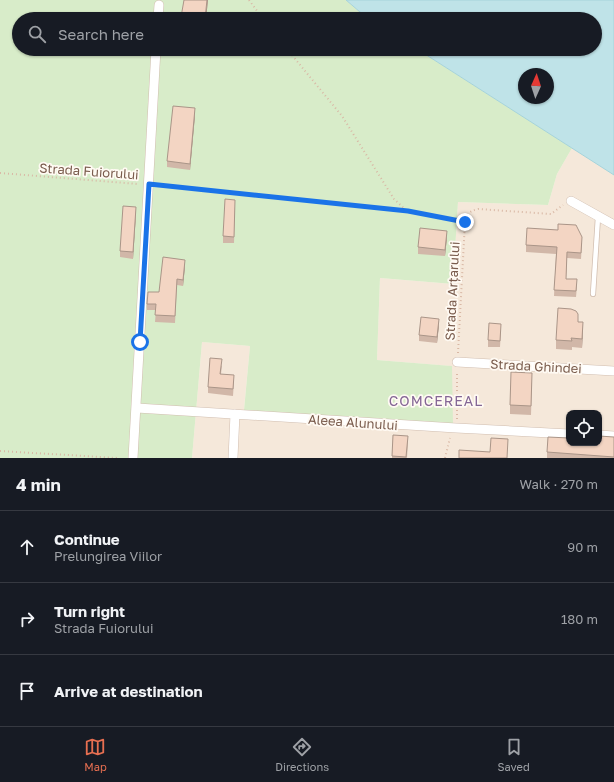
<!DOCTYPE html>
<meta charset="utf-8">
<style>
body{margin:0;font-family:"Golos Text",sans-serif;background:#20242c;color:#f1f3f6}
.controls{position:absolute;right:12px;bottom:12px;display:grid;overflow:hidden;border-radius:8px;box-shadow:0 1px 3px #0004}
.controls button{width:36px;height:36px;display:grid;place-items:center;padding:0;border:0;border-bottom:1px solid #363941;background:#171b24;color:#f1f3f6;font:20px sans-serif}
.compass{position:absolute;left:518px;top:68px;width:36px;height:36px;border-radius:50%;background:#171b24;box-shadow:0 1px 3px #0004;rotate:3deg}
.stop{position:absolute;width:12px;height:12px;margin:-9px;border:3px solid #1a73e8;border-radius:50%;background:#fff}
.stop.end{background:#1a73e8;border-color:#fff;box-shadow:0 1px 4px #0008}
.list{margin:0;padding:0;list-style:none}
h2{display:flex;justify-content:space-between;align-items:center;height:52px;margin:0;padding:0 16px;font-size:17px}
h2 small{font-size:13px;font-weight:400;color:#9ea1a6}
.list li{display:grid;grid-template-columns:26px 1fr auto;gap:12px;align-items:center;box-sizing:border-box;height:72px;padding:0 16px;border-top:1px solid #363941}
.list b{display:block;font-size:15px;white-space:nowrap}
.list p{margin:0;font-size:13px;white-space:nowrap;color:#9ea1a6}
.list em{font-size:13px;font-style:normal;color:#9ea1a6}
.icon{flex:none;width:22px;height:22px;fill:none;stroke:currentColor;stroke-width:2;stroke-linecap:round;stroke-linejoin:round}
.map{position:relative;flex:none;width:614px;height:458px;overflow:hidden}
.search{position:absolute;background:#171b24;box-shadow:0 1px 3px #0004;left:12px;right:12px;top:12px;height:44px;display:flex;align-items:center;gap:10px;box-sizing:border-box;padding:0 14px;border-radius:22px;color:#9ea1a6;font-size:15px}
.sheet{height:268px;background:#171b24}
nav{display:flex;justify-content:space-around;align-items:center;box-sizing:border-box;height:56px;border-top:1px solid #363941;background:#171b24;font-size:11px;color:#9ea1a6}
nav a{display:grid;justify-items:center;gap:2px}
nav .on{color:#e76f51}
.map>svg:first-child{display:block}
.residential{fill:#f5e8da;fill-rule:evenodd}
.green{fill:#d8ecc9}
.water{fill:#bfe3e8;stroke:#a5d3da;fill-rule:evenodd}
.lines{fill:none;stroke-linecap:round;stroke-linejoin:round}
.lane-casing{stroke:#d1beb0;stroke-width:6}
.street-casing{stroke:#d1beb0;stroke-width:10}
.path{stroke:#d9b8a5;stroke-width:2;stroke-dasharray:1 3;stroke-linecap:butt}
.lane{stroke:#fff;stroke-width:4.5}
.street{stroke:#fff;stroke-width:9}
.wall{fill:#d1b7a8}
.shaded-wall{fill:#aa9588}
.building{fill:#f3d5c3;stroke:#aa9588}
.route{stroke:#1a73e8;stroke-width:5}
.labels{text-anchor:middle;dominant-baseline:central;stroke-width:3.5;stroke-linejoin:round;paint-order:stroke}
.street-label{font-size:13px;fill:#7a5c4d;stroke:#fffaf3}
.neighbourhood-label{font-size:14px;letter-spacing:1px;fill:#846695;stroke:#fffaf3}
</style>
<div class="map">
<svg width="614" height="458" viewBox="0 0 614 458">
<rect width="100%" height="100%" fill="#fdf6ec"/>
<!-- residential -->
<path class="residential" d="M572,148L614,175V458H192L202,342L250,346L244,409L451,366L377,360L380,278L453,284L458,202L548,205L557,174ZM569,413H599V443H569Z"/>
<!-- green -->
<path class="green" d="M0,0H346L360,12L371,19H19V49H417L572,148L557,174L548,205L458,202L453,284L380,278L377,360L452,366L453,424L244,410L250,346L202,342L192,458H0Z"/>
<!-- water -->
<path class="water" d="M346,0H614V175L417,49H595V19H371L360,12ZM524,74H548V98H524Z"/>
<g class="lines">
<!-- lane casing -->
<g class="lane-casing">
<path id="lane" d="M593,294L598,217"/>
</g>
<!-- street casing -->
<g class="street-casing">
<path id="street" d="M158,19L159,5
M571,201L614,225
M457,362L614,371
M137,408L456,428L569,434
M599,435L614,436
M133,458L156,49
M233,458L235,414"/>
</g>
<!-- path -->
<path class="path" d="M249,0L263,19
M287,49L342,116L394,199L407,211
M0,173L138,184
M159,186L407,211L465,222C467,213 470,211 478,209L551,214L563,205
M458,353L465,222
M457,419V371
M0,451L118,458
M445,458L450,438"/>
<!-- lane -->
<use href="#lane" class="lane"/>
<!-- street -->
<use href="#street" class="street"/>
</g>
<!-- wall -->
<path class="wall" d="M184,0H208L206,19H181Z
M195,115L190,170L167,167V161Z
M235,206L234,243H223V236Z
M136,213L133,259L120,257V251Z
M447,237L445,256L418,254V247Z
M582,243L581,259L567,258L566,279L577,286L576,297L554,296L556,254L526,252V245Z
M185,266L183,286L177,285L175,323L155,322L156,310H147V304Z
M578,322L583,331L582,348L572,347V350L556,349V340Z
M439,325L437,343L419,341V335Z
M501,330L500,347H488V340Z
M222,365L221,374L234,381L233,396L208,393V387Z
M532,382L531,415L510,414V405Z
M393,435L408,442L407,458H392Z
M614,437V458H547V452L569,443Z"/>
<!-- shaded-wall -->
<path class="shaded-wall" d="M207,0H208L206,19H205Z
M195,108V115L190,170V164Z
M136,207V213L133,259V252Z
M447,231V237L445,256V250Z
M185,260V266L183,286V280Z
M439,319V325L437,343V337Z
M583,322V331L582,348V339Z"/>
<!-- building -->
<path class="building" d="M184,0H207L205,19H194L181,17Z
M173,106L195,108L190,164L167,161Z
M225,199L235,200L234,237L223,236Z
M123,206L136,207L133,252L120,251Z
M558,224L576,225L582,237L581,253L567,252L566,279H577L576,291L554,290L557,247L526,245L527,228L558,230Z
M420,228L447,231L445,250L418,247Z
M163,257L185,260L183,280L177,279L175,316L155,315L156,304H147L148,292H159Z
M558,308L571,309L576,311L578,314V322H583L582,339L571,338L572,341L556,340Z
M421,317L439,319L437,337L419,335Z
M489,323L501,324L500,341L488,340Z
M210,358L222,359L220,374L234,375L233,389L208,387Z
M511,372L532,373L531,406L510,405Z
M393,435L408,436L406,457L392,456Z
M599,436L614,437V457L547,452L548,437L569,438V443H599Z
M491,438L508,439L507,458H459V450L490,452Z"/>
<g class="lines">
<!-- route -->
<path class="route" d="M140,342L149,184L408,211L465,222"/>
</g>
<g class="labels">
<!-- street labels -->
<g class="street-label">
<text transform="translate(89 171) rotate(4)">Strada Fuiorului</text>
<text transform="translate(452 291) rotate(-87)">Strada Arțarului</text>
<text transform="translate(536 366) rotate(3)">Strada Ghindei</text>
<text transform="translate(353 422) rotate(4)">Aleea Alunului</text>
</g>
<!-- neighbourhood labels -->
<g class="neighbourhood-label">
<text x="436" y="400">COMCEREAL</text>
</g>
</g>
</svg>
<div class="controls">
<button><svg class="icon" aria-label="locate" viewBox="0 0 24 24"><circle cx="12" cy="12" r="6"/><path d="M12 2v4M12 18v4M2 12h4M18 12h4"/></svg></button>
</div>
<svg class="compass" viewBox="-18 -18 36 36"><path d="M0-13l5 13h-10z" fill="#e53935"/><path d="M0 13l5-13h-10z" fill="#9ea1a6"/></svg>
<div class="stop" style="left:140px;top:342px"></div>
<div class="stop end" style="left:465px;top:222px"></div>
<div class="search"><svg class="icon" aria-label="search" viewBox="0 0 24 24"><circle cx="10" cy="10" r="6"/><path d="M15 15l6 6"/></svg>Search here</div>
</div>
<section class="sheet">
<h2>4 min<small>Walk · 270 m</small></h2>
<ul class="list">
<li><svg class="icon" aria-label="ahead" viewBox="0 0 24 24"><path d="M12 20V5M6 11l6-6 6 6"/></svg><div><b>Continue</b><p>Prelungirea Viilor</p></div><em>90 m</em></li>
<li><svg class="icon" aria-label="right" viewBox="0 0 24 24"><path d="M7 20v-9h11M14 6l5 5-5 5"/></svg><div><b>Turn right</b><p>Strada Fuiorului</p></div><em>180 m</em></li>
<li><svg class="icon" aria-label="arrive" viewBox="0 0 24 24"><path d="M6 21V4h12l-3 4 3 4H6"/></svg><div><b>Arrive at destination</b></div></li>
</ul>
</section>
<nav>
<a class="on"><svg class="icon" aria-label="map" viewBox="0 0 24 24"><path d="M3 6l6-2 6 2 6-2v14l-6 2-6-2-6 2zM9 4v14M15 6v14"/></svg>Map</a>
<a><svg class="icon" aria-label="directions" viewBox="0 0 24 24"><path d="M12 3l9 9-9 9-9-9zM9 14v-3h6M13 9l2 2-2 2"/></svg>Directions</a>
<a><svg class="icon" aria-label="saved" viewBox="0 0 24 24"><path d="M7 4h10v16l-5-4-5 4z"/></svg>Saved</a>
</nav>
